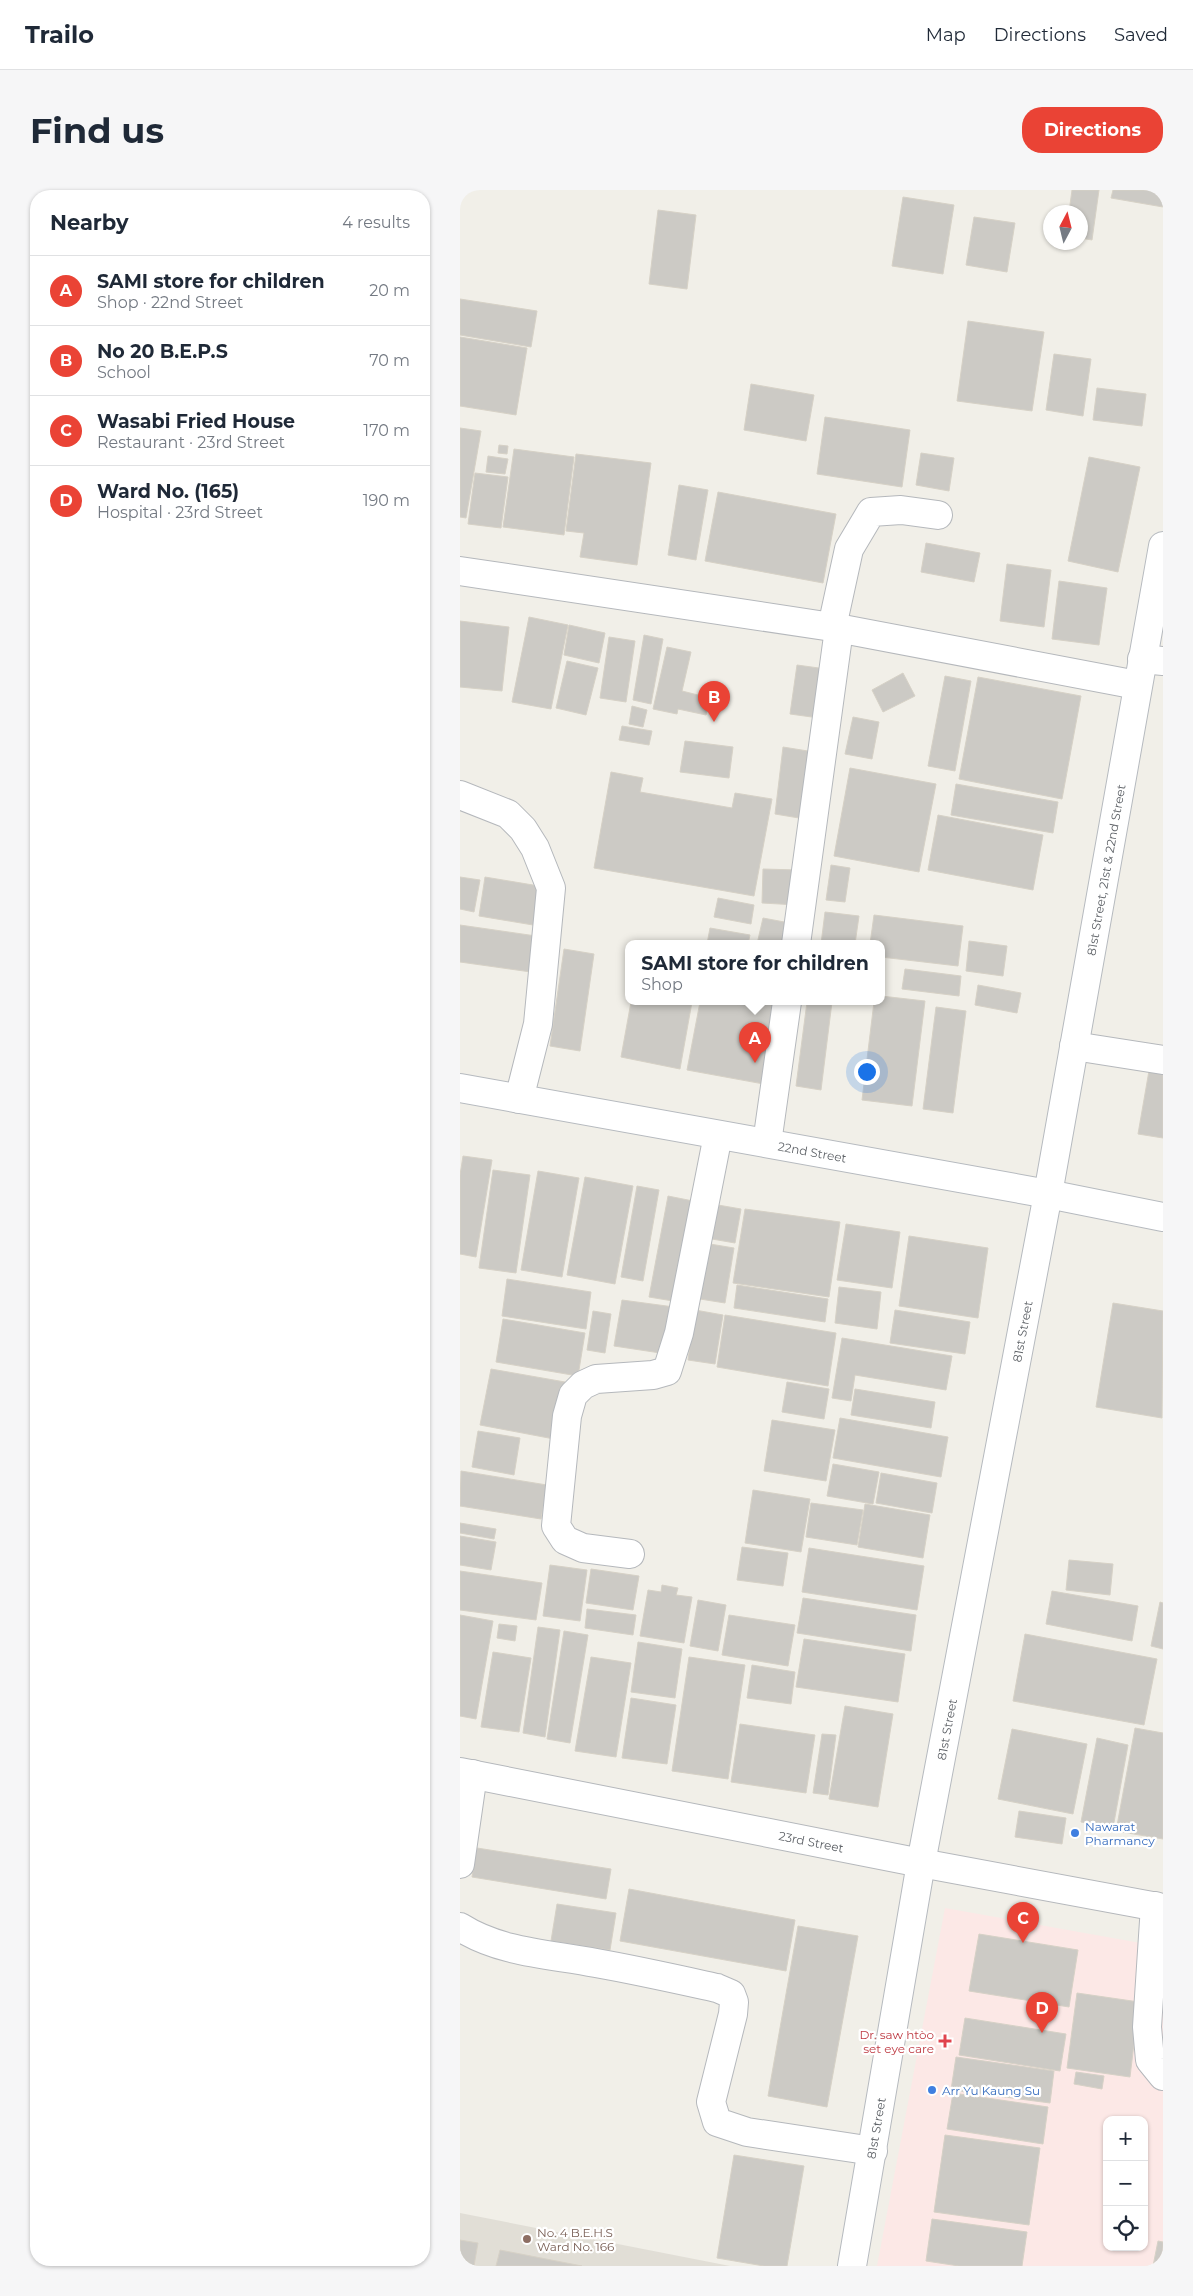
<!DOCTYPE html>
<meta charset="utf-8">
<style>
body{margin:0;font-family:Montserrat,sans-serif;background:#f6f6f7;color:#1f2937}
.controls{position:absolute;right:15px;bottom:15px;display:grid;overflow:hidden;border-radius:10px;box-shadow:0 1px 4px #0004}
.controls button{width:45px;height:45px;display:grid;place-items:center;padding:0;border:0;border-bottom:1px solid #e0e1e3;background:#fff;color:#1f2937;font:25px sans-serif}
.compass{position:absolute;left:583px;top:15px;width:45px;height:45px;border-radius:50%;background:#fff;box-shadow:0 1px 4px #0004;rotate:7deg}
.you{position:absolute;left:406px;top:881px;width:18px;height:18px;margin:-12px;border:4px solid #fff;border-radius:50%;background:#1a73e8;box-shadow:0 0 0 8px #1a73e833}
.badge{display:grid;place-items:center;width:32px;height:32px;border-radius:50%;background:#ea4335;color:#fff;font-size:16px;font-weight:700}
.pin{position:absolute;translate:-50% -41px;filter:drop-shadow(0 1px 2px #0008)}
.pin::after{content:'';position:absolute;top:26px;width:18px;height:15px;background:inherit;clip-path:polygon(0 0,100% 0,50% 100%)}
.popup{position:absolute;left:165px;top:750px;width:260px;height:65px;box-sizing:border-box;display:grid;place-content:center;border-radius:10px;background:#fff;filter:drop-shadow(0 1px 4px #0005);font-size:16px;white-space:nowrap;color:#747a83}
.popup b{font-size:19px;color:#1f2937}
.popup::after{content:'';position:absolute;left:50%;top:100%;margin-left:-10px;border:10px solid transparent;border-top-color:#fff}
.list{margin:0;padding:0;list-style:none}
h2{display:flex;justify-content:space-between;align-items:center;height:65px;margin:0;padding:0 20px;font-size:21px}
h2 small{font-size:16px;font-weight:400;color:#747a83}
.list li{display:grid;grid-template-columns:32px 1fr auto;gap:15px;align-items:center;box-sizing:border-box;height:70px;padding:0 20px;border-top:1px solid #e0e1e3}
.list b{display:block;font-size:19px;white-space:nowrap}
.list p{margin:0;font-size:16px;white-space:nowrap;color:#747a83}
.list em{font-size:16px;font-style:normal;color:#747a83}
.icon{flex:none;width:28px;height:28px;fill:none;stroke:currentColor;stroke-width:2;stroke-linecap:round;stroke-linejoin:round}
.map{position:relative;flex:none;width:703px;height:2076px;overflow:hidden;border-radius:20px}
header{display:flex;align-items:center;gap:30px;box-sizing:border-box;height:70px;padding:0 25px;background:#fff;border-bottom:1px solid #e0e1e3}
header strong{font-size:24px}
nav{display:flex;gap:28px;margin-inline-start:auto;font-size:18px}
.intro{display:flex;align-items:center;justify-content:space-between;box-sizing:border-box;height:120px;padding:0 30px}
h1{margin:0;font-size:35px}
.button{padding:12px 22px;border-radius:20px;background:#ea4335;color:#fff;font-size:18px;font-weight:700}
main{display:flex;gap:30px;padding:0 30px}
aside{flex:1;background:#fff;border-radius:20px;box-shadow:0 1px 4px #0004}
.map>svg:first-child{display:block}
.education{fill:#e1ded6}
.medical{fill:#fce8e6;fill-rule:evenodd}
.building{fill:#cccac5;stroke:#d6d1c6}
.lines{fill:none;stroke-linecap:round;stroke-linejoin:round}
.street-casing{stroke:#b5b8bc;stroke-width:30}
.secondary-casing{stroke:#b6babf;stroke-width:30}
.street{stroke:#fff;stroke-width:28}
.secondary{stroke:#fff;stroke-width:28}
.shop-dot{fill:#3f7fe0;stroke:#fff;stroke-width:2}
.health-dot{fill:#e0444e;stroke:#fff;stroke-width:2}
.education-dot{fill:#8d6e63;stroke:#fff;stroke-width:2}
.labels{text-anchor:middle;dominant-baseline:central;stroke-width:4.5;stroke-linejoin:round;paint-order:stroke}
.street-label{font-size:12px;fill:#5f6368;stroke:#fff}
.shop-label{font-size:12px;fill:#366cbe;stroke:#fff;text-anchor:start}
.health-label{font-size:12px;fill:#be3a42;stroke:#fff;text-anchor:end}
.education-label{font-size:12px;fill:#785e54;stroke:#fff;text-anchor:start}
</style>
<header>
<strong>Trailo</strong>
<nav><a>Map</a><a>Directions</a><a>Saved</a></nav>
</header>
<div class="intro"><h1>Find us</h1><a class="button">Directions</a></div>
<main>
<aside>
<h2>Nearby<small>4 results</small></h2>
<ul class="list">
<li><span class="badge">A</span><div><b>SAMI store for children</b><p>Shop · 22nd Street</p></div><em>20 m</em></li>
<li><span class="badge">B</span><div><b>No 20 B.E.P.S</b><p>School</p></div><em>70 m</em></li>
<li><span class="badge">C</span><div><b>Wasabi Fried House</b><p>Restaurant · 23rd Street</p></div><em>170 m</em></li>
<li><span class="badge">D</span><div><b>Ward No. (165)</b><p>Hospital · 23rd Street</p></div><em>190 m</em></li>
</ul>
</aside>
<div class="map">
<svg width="703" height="2076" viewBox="0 0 703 2076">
<rect width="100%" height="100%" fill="#f1efe8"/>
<!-- education -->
<path class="education" d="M0,2023L270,2076H0Z"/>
<!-- medical -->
<path class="medical" d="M485,1718L703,1757V2076H417ZM647,1930H684V2057H647Z"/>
<!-- building -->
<path class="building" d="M612,0H639L632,50L620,48V22H609Z
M653,0H703V17L651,8Z
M443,7L494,15L483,84L432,76Z
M198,20L236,25L227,99L189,94Z
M514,27L555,33L547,82L506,75Z
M0,109L77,121L71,157L0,145Z
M508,131L584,142L572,221L497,211Z
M0,147L67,158L56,225L0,216Z
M594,164L631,169L623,226L586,220Z
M291,194L354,205L346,251L284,240Z
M637,198L686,204L682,236L633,230Z
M365,227L450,240L442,297L357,284Z
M0,238L21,241L6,328L0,327Z
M39,255L48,256L47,264L38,263Z
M54,259L114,267L104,345L43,337Z
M461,263L494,268L489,301L456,295Z
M116,264L191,273L177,375L120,367L124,343L106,341Z
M28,266L48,269L45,284L26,282Z
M629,267L680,277L658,382L608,371Z
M15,283L48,287L41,338L8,334Z
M219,295L248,300L236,370L208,365Z
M258,302L376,324L363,393L245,371Z
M466,353L520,363L514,392L461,382Z
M547,374L591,380L584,437L540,431Z
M599,391L647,398L639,455L592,449Z
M69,427L108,435L91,519L52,512Z
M0,431L49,437L42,501L0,497Z
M109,435L145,443L139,473L104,465Z
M184,445L203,449L191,514L173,510Z
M149,447L175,451L166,512L140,508Z
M207,457L231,462L222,501L250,508L246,525L218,519L217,524L193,519Z
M107,471L138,478L126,525L96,518Z
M337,475L366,479L359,528L330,524Z
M443,483L455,506L423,522L412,500Z
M485,486L511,491L495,581L468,576Z
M518,487L621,506L602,609L499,589Z
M172,516L187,520L183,537L169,534Z
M393,527L419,532L412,569L385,564Z
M162,536L192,541L189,555L159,550Z
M225,551L273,557L269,588L220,582Z
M323,557L354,562L345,629L315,624Z
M390,578L476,594L459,682L374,666Z
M151,582L183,588L180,602L272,618L275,603L312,609L294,706L134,678Z
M496,594L598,612L593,643L491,625Z
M478,625L583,645L573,700L468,680Z
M371,675L390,678L385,712L366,710Z
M303,679L338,680L337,715L302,713Z
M0,687L20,690L14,722L0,719Z
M25,687L79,696L73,735L19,726Z
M258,708L294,715L291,734L254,727Z
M365,722L399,726L395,754H361Z
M414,725L503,736L498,776L421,767V754H410Z
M303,728L335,734L331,754H297Z
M0,735L83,747L78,783L0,772Z
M250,738L290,745L288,754H247Z
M509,751L547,756L543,786L506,781Z
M104,759L134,764L120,861L90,856Z
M445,779L501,786L499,806L442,799Z
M518,795L561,803L557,823L515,815Z
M421,806L465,811L452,916L402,910L414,812H421Z
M171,812H232L220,879L161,867Z
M240,812H324L309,895L227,880Z
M347,812H372L361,900L336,896Z
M476,817L506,821L493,923L463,919Z
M690,875L703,877V948L678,944Z
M3,966L32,970L16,1067L0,1064V985Z
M33,980L70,985L56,1083L19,1078Z
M78,981L119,988L102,1087L61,1080Z
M125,987L173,996L155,1094L107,1085Z
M177,996L199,1000L183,1091L161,1087Z
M208,1006L238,1012L219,1112L189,1107Z
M258,1015L281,1019L275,1053L252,1049Z
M285,1019L380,1032L369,1107L273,1093Z
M386,1034L440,1042L432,1098L377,1090Z
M449,1046L528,1058L518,1128L439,1116Z
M250,1054L274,1058L265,1113L240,1109Z
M47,1089L131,1102L126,1139L42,1126Z
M277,1095L368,1109L365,1132L274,1118Z
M379,1097L421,1102L417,1139L375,1133Z
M162,1110L214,1117L207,1164L154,1156Z
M653,1113L703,1121L702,1228L636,1217Z
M235,1120L263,1125L255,1174L228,1170Z
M435,1120L510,1132L505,1164L430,1153Z
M133,1121L151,1124L145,1163L127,1160Z
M265,1125L376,1143L368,1196L257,1177Z
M43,1129L125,1143L118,1186L36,1172Z
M382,1148L492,1166L486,1200L395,1185L391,1211L372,1208Z
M31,1179L105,1192L94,1249L20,1235Z
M327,1192L369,1199L364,1229L322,1222Z
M395,1199L475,1212L471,1238L391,1225Z
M380,1228L488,1247L481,1287L373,1268Z
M312,1230L375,1240L366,1291L304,1281Z
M18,1241L60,1248L54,1285L12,1277Z
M373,1274L419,1282L413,1314L367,1306Z
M1,1281L87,1295L81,1329L0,1316Z
M421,1283L477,1293L472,1323L416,1313Z
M293,1300L350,1309L341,1362L285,1353Z
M351,1313L403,1320L397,1355L346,1347Z
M405,1314L470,1325L463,1368L398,1357Z
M0,1333L36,1339L34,1349L0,1343Z
M0,1346L36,1352L31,1380L0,1375Z
M282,1357L328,1363L323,1396L277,1390Z
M349,1358L464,1376L457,1420L342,1402Z
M609,1370L653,1374L650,1405L606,1400Z
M90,1375L127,1380L120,1431L83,1426Z
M131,1379L179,1386L173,1420L126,1413Z
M0,1381L82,1393L76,1430L0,1420Z
M202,1395L218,1398L216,1405L232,1407L224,1453L180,1446L188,1400L201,1402Z
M592,1401L678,1416L672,1451L586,1434Z
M343,1408L456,1425L451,1461L337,1443Z
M238,1410L266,1415L258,1461L230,1456Z
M700,1412L703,1413V1459L691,1456Z
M127,1419L176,1425L173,1445L125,1438Z
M0,1425L33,1431L16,1529L0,1526Z
M269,1425L335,1435L328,1476L262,1465Z
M39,1434L57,1436L55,1451L37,1448Z
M78,1437L100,1440L85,1547L63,1543Z
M104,1441L128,1445L110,1553L87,1549Z
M565,1444L697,1469L684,1535L553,1511Z
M344,1449L445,1464L438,1512L336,1497Z
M178,1452L222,1459L215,1508L171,1502Z
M33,1462L71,1468L59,1542L21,1537Z
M131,1467L171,1473L156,1567L115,1561Z
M229,1467L285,1475L268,1589L212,1581Z
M292,1475L335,1482L331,1514L287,1508Z
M171,1508L216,1515L207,1574L162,1568Z
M385,1516L433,1524L418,1617L369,1609Z
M280,1534L355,1545L346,1603L271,1592Z
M675,1538L703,1543V1649L656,1641Z
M552,1539L627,1554L613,1624L538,1609Z
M362,1544L376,1545L368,1605L353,1603Z
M637,1548L668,1555L653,1638L621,1632Z
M559,1621L606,1628L602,1654L555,1647Z
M17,1658L151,1679L146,1709L12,1687Z
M169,1699L335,1730L326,1781L160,1751Z
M97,1714L156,1723L150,1760L91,1751Z
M338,1736L398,1746L367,1917L308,1906Z
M519,1744L618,1760L609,1817L509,1801Z
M617,1803L679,1812L670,1887L607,1878Z
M505,1828L606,1844L600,1881L499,1865Z
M496,1867L594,1881L590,1913L491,1900Z
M616,1882L644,1886L642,1899L614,1894Z
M493,1903L588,1917L583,1954L487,1939Z
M485,1945L580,1958L569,2035L474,2022Z
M274,1965L344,1976L327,2076H304L257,2068Z
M472,2029L567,2042L562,2076H499L466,2071Z
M0,2050L18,2053L14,2076H0Z
M698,2051L703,2052V2076H693Z
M40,2060L122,2076H36Z"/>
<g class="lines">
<!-- street casing -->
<g class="street-casing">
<g id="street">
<path d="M0,381L372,437L677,495"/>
<path d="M372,437L389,359L411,322L441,320L478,325"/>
<path d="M682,469L703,471"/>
<path d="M0,605L48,624L63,639L75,658L91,698L78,834L59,909"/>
<path d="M336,754L379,439"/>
<path d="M614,856L703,870"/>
<path d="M307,953L327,812"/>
<path d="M170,1364L123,1358L105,1350L96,1336L107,1226L113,1205L123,1195L136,1189L193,1185L207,1181L219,1143L258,945"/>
<path id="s1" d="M0,1582L461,1673L703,1718"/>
<path d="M0,1674L13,1584"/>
<path d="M695,1716L687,1837L690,1870L703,1886"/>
<path d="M0,1737C41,1763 90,1764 136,1773C176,1780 216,1789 257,1798L271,1804L274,1812L273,1824L251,1912L257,1932L287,1942L413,1961"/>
</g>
</g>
<!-- secondary casing -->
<g class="secondary-casing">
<g id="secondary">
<path id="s2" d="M0,898L588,1004L703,1027"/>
<path id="s3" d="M392,2076L461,1673L588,1004L703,356"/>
</g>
</g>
<!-- street -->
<use href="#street" class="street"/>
<!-- secondary -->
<use href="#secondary" class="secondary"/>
</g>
<!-- markers -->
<g class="shop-dot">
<circle cx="615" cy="1643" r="5"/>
<circle cx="472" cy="1900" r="5"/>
</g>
<path class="health-dot" d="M482.5 1843.5h5v5h5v5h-5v5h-5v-5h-5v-5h5z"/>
<circle class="education-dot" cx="67" cy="2049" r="5"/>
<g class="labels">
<!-- street labels -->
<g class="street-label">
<text stroke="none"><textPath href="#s3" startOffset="1419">81st Street, 21st &amp; 22nd Street</textPath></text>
<text stroke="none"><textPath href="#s2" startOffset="358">22nd Street</textPath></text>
<text stroke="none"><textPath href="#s3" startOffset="950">81st Street</textPath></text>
<text stroke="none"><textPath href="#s3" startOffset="545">81st Street</textPath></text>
<text stroke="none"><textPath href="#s1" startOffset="358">23rd Street</textPath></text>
<text stroke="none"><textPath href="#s3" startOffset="140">81st Street</textPath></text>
</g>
<!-- shop labels -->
<g class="shop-label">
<text x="625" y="1636">Nawarat<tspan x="625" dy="14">Pharmancy</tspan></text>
<text x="482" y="1900">Arr Yu Kaung Su</text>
</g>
<!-- health labels -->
<g class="health-label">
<text x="474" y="1844">Dr. saw htòo<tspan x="474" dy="14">set eye care</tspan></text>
</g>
<!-- education labels -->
<g class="education-label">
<text x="77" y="2042">No. 4 B.E.H.S<tspan x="77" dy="14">Ward No. 166</tspan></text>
</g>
</g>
</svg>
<div class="controls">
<button>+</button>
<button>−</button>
<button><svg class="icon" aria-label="locate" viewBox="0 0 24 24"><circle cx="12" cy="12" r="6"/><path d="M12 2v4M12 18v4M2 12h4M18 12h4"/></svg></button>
</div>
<svg class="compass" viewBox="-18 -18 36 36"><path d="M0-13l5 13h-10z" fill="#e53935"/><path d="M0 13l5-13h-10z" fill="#747a83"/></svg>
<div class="you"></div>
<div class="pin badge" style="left:295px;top:873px">A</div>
<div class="popup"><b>SAMI store for children</b>Shop</div>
<div class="pin badge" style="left:254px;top:532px">B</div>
<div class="pin badge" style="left:563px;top:1753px">C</div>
<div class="pin badge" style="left:582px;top:1843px">D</div>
</div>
</main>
